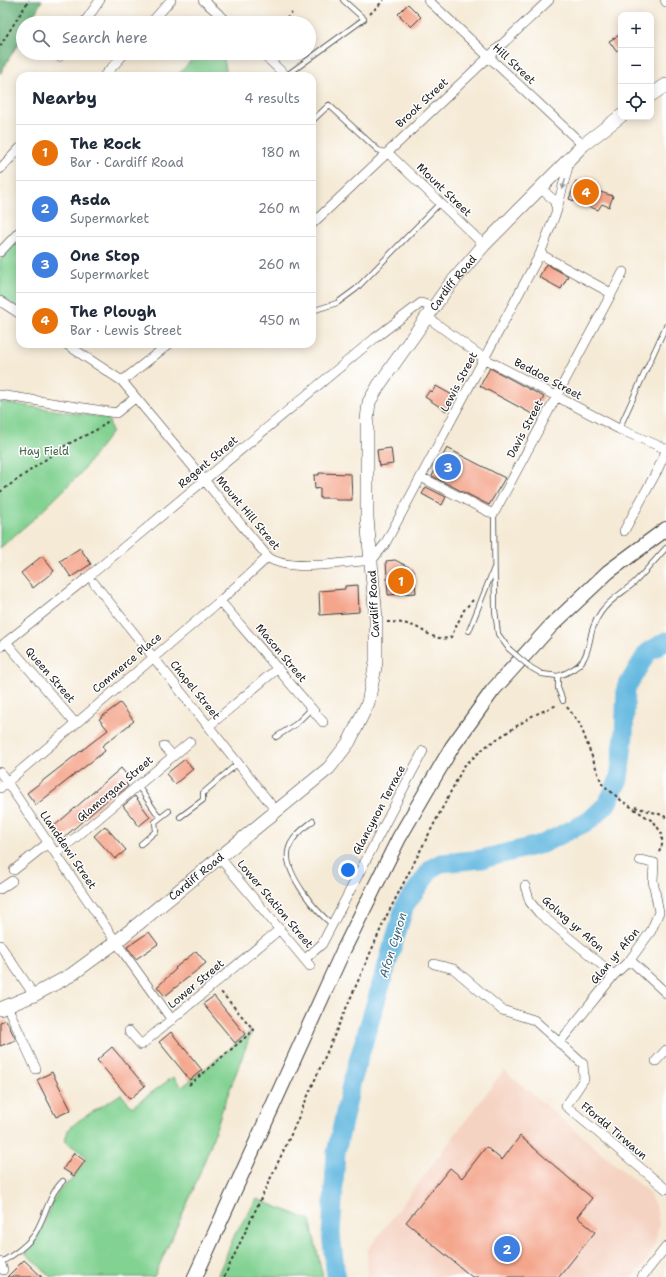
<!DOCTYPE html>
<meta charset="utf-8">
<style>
body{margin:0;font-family:"Shantell Sans",sans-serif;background:#f2f2f3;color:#1f2937}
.controls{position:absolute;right:12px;top:12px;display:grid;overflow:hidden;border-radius:8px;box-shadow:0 2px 10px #0003}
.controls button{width:36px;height:36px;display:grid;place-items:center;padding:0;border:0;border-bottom:1px solid #e0e1e3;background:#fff;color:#1f2937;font:20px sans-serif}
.you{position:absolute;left:348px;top:870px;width:14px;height:14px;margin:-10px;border:3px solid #fff;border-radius:50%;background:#1a73e8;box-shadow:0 0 0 6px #1a73e833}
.badge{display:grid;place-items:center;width:26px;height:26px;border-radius:50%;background:#0f766e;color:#fff;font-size:13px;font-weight:700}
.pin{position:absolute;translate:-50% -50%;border:2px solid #fff;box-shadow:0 1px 4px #0006}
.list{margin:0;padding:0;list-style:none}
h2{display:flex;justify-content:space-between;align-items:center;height:52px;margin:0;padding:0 16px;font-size:17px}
h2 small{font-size:13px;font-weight:400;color:#747a83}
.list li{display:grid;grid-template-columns:26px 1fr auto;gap:12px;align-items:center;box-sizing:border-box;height:56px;padding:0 16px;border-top:1px solid #e0e1e3}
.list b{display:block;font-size:15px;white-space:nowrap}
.list p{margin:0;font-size:13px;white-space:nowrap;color:#747a83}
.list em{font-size:13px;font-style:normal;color:#747a83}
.icon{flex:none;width:22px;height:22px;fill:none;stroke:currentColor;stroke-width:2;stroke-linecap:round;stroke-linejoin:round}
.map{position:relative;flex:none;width:666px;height:1277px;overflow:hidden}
.search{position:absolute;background:#fff;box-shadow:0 2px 10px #0003;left:16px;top:16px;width:300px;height:44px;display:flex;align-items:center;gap:10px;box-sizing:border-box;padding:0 14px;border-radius:22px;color:#747a83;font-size:15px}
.panel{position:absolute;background:#fff;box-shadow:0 2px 10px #0003;left:16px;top:72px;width:300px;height:276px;border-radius:12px}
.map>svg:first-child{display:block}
.built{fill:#f5d3c2}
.green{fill:#82d292;stroke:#4f7757}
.forest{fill:#69b47c;stroke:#42684c}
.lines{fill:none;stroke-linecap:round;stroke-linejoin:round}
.river{stroke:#64b8e0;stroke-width:19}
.building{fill:#f4a58b}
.service-casing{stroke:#3d3b38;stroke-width:6}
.minor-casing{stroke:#3d3b38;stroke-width:10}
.secondary-casing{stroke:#3d3b38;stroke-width:14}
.primary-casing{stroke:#3d3b38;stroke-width:16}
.path{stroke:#3d3b38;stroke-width:2;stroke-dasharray:3 3;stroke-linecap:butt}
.service{stroke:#fff;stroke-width:4.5}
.minor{stroke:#fff;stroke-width:9}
.secondary{stroke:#fff;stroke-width:13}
.primary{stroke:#fff;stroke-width:14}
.service-bridge-casing{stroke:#3d3b38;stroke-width:6;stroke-linecap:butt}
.service-bridge{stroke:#fff;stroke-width:4.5}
.oneway{fill:#999}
.labels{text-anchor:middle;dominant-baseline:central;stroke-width:3;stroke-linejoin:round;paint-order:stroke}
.street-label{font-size:11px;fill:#1c1c1c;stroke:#fff}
.park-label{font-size:11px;fill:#45654b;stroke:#fff}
.water-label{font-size:12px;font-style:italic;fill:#3c6274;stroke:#fff}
</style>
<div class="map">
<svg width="666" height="1277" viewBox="0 0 666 1277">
<rect width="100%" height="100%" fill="#fff"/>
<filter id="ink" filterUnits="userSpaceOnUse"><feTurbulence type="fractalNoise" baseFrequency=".025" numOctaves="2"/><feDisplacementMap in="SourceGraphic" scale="8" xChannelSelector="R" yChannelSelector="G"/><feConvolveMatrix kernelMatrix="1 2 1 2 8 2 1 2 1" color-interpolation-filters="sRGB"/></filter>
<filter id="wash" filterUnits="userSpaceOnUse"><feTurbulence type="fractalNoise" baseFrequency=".012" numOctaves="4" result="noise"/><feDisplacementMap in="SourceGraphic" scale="16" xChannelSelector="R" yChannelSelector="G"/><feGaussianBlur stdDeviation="0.9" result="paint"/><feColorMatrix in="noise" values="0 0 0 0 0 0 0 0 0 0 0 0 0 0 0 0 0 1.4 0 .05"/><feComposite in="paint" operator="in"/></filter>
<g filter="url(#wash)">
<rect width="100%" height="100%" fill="#f5ead6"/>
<!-- built -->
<path class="built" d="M504,1070L648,1192L656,1207L659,1223L655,1244L647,1260L633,1277H367V1251Z"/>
<!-- green -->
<path class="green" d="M198,53H223L227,76H177Z
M20,238V309L0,295V260Z
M0,402L108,418L112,432L79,475L37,516L0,548Z
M252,1031L222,1110L211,1144L192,1193L154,1277H51L25,1253C30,1245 37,1238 41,1229C47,1217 56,1186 70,1182L87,1157L65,1141L68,1130L78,1121L121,1094L132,1107L173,1077L182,1087Z
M257,1199L310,1220L323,1277H217L235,1234Z"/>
<!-- forest -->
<path class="forest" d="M0,0H42L30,23H23V35L0,74Z"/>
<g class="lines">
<!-- river -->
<path class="river" d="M336,1277L331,1234L336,1153L352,1081L405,905L432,868L441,863L482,859L542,844L589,821L607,804L619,779L624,735L626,688L647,653L666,641"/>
</g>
<g id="blocks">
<!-- building -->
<path class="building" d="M408,4L421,17L411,27L398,14Z
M621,34V48L616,51L609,41Z
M576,181L589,186L588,188L613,196L609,207L602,204L598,210L569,199Z
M546,264L568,276L561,289L539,277Z
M490,368L544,397L534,415L480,386Z
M436,386L454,396L446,411L425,397L430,390L432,392Z
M391,448L393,464L379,466L377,450Z
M447,448L505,478L489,505L432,476Z
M319,473L351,474L352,500H336L335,498H320V488L315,489L314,475H319Z
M426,487L446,497L442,505L422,494Z
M80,548L91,564L71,577L60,561Z
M42,556L54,571L33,588L21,573Z
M395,560L414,570L416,593L388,595L386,561Z
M358,585L359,612L320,615L319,591L345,589V586Z
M120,703L134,721L102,746L105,751L36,805L27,793L108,730L99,719Z
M185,759L193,769L175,784L166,774Z
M121,768L130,779L126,784L128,786L116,796L114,794L62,839L52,828Z
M135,796L150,817L139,826L123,806Z
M105,826L126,850L115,859L94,836Z
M149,932L158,944L136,959L127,947Z
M196,951L206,963L165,996L157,987L176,969L175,968Z
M214,996L245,1034L235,1043L203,1004Z
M6,1020L16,1040L0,1046V1022Z
M171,1032L202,1070L190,1080L159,1042Z
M112,1047L145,1086L130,1099L97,1060Z
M52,1072L71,1110L56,1117L37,1080Z
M520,1136L592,1198L577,1217L595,1232L559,1277H472L406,1222L450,1168L462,1178L486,1147L502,1160Z
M74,1153L85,1161L74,1176L63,1169Z
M24,1260L42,1277H7Z"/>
</g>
</g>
<g filter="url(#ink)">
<use href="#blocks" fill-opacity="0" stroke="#3d3b38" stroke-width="1"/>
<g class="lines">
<!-- service casing -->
<g class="service-casing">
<path id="service" d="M287,75L364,19L343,0
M312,121L329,105L378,150L388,153
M312,311L337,303L356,289L440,203
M619,429L666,326
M494,513L495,610L498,634L509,649
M469,631L494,568
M530,667L542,674L558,676V688L563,701
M558,676C600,662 581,640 601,612C609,600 624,592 635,582C646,571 656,559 666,548
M276,737L296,724L312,708
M138,786L160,818L169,811
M180,817L203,800V793L237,764
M313,821C303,829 290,838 288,852C285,874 316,912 332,924
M141,844L156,831L155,822L160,818
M0,1263C12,1256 23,1249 32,1238C45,1221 47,1196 63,1181"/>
</g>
<!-- minor casing -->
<g class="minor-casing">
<path id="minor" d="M203,0L229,23
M428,0L583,145
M665,0L666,2
M84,23L100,0
M151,23L171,0
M262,53L286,76
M59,57L63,53
M104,76L125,53
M388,153L484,245
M0,169L20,148
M557,209L570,159
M312,224L549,0
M0,252L20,231
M540,254L611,293
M0,301L20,314
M427,317L485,359L619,429L666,449
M66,344L122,381L268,557C288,573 346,562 372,560L385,544L540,254L557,210L554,200L540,188
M122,381L169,344
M0,395L116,413L135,398
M421,477L489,512L494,513L623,272
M624,531L657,471L666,451
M94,583L277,812
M220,601L323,722
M6,642L75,723
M0,647L88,577L375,338L421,303L433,307
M209,726L278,668
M164,746L173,756
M0,772L116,942L172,1020
M0,788L220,601L268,557
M56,854L190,742
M220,858L310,966
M14,870L48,843
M525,886L530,902L539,913L614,975
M0,889L12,881
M0,945L34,995
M305,959L322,944L423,751
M630,960L666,993
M434,964L454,969L502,1010L534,1020L583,1064L584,1079L566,1106L666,1189
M7,1006L36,1069
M129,1031L141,1045L280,929
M559,1043L614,975L630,960L651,931L659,912L653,881L654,863L640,860
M656,1061L666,1050
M0,1262L3,1270
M642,1277L666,1247"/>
</g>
<!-- secondary casing -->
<g class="secondary-casing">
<g id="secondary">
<path d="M651,95L666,85"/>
<path id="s1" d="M0,1009L34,995L71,975L116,942L329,768L349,742L368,703L376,662V618L367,518V420L369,402L379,385L448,287L484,245L583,145L621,116"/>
</g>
</g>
<!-- primary casing -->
<g class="primary-casing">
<path id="primary" d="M195,1277L343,951L399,838L452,747L493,690L550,627L608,572L666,529"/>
</g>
<!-- path -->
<path class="path" d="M370,14L384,0
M282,23L292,13
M0,46L29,0
M0,492L66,445L100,428L108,421
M387,622C397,622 407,623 416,627C428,633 437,642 451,637L464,610L473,600
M567,707L580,724L602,784L622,801L654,822L662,834V845L658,855
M635,807L659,814L666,817
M189,1085L254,1030L220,991
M224,1277L289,1139L386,917L464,766L485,747L532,716L557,705"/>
<!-- service -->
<use href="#service" class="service"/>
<!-- minor -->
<use href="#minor" class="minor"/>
<!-- secondary -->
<use href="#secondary" class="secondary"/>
<!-- primary -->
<use href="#primary" class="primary"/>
<!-- service-bridge casing -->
<g class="service-bridge-casing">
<path id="service-bridge" d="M509,649L530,667"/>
</g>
<!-- service-bridge -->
<use href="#service-bridge" class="service-bridge"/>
</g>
<!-- one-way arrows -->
<defs><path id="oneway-solid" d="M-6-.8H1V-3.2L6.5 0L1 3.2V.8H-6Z"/></defs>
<use class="oneway" href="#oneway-solid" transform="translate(564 184) rotate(104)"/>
</g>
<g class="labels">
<!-- street labels -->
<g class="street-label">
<text transform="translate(514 64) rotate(43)">Hill Street</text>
<text transform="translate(422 103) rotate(-43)">Brook Street</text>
<text transform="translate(444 190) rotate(44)">Mount Street</text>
<text stroke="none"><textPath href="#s1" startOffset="934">Cardiff Road</textPath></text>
<text transform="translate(548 379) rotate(28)">Beddoe Street</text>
<text transform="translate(459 382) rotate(-62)">Lewis Street</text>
<text transform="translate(525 429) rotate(-62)">Davis Street</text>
<text transform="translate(208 462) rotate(-40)">Regent Street</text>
<text transform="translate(248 513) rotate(50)">Mount Hill Street</text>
<text transform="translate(374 604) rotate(-93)">Cardiff Road</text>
<text transform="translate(281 653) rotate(50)">Mason Street</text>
<text transform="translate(127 663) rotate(-40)">Commerce Place</text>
<text transform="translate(50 675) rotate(49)">Queen Street</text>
<text transform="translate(195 690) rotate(51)">Chapel Street</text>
<text transform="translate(115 789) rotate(-40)">Glamorgan Street</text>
<text transform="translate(379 810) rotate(-62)">Glancynon Terrace</text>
<text transform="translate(68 850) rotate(56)">Llanddewi Street</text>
<text stroke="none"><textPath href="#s1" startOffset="238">Cardiff Road</textPath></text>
<text transform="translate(275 904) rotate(50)">Lower Station Street</text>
<text transform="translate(573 924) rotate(41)">Golwg yr Afon</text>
<text transform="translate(615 956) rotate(-50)">Glan yr Afon</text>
<text transform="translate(196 984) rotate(-40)">Lower Street</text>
<text transform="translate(614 1131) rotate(40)">Ffordd Tirwaun</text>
</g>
<!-- park labels -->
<g class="park-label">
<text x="44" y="451">Hay Field</text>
</g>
<!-- water labels -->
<g class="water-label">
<text transform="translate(393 945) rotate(-73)">Afon Cynon</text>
</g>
</g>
</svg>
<div class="controls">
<button>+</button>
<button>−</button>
<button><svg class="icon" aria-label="locate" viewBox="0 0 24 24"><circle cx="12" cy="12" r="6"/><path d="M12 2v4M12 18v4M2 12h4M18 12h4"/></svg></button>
</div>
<div class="you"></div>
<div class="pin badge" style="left:401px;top:581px;background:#e8710a">1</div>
<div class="pin badge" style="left:507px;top:1249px;background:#3f7fe0">2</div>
<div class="pin badge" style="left:448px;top:467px;background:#3f7fe0">3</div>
<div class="pin badge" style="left:586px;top:192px;background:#e8710a">4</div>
<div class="search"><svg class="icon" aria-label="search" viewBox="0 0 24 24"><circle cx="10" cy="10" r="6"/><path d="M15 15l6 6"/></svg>Search here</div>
<section class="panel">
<h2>Nearby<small>4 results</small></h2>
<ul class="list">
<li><span class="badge" style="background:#e8710a">1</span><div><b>The Rock</b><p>Bar · Cardiff Road</p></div><em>180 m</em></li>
<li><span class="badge" style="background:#3f7fe0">2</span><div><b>Asda</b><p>Supermarket</p></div><em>260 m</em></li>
<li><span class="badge" style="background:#3f7fe0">3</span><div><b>One Stop</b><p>Supermarket</p></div><em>260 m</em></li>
<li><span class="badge" style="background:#e8710a">4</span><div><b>The Plough</b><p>Bar · Lewis Street</p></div><em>450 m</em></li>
</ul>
</section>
</div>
